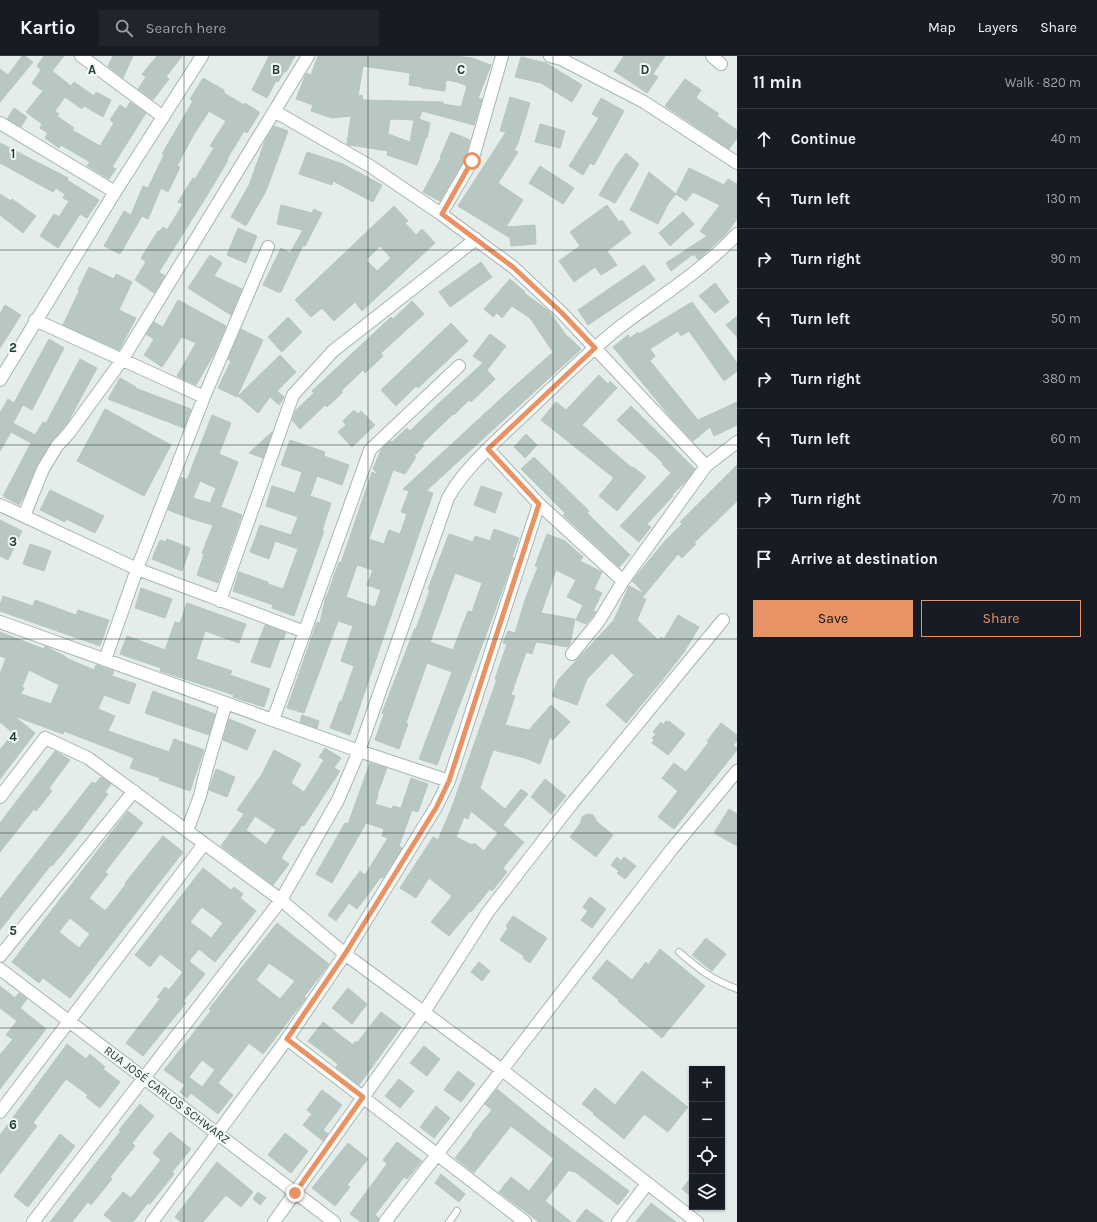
<!DOCTYPE html>
<meta charset="utf-8">
<style>
body{margin:0;font-family:Karla,sans-serif;background:#20242c;color:#f1f3f6}
.controls{position:absolute;right:12px;bottom:12px;display:grid;overflow:hidden;border-radius:0px;box-shadow:0 1px 3px #0004}
.controls button{width:36px;height:36px;display:grid;place-items:center;padding:0;border:0;border-bottom:1px solid #363941;background:#171b24;color:#f1f3f6;font:20px sans-serif}
.stop{position:absolute;width:12px;height:12px;margin:-9px;border:3px solid #e99365;border-radius:50%;background:#fff}
.stop.end{background:#e99365;border-color:#fff;box-shadow:0 1px 4px #0008}
.list{margin:0;padding:0;list-style:none}
h2{display:flex;justify-content:space-between;align-items:center;height:52px;margin:0;padding:0 16px;font-size:17px}
h2 small{font-size:13px;font-weight:400;color:#9ea1a6}
.list li{display:grid;grid-template-columns:26px 1fr auto;gap:12px;align-items:center;box-sizing:border-box;height:60px;padding:0 16px;border-top:1px solid #363941}
.list b{display:block;font-size:15px;white-space:nowrap}
.list em{font-size:13px;font-style:normal;color:#9ea1a6}
.actions{display:flex;gap:8px;padding:12px 16px}
.actions a{flex:1;padding:9px 0;border:1px solid #e99365;border-radius:0px;text-align:center;font-size:14px;color:#e99365}
.actions .main{background:#e99365;color:#111}
.icon{flex:none;width:22px;height:22px;fill:none;stroke:currentColor;stroke-width:2;stroke-linecap:round;stroke-linejoin:round}
.map{position:relative;flex:none;width:737px;height:1166px;overflow:hidden}
header{display:flex;align-items:center;gap:24px;box-sizing:border-box;height:56px;padding:0 20px;background:#171b24;border-bottom:1px solid #363941}
header strong{font-size:19px}
nav{display:flex;gap:22px;margin-inline-start:auto;font-size:14px}
.search{width:280px;height:36px;background:#20242c;display:flex;align-items:center;gap:10px;box-sizing:border-box;padding:0 14px;border-radius:0px;color:#9ea1a6;font-size:15px}
main{display:flex}
aside{flex:1;background:#171b24}
.map>svg:first-child{display:block}
.building{fill:#b9c7c3;stroke:#b7c6c1;fill-rule:evenodd}
.lines{fill:none;stroke-linecap:round;stroke-linejoin:round}
.service-casing{stroke:#a7b5b1;stroke-width:8}
.minor-casing{stroke:#a7b5b1;stroke-width:14}
.secondary-casing{stroke:#a3b8b2;stroke-width:14}
.service{stroke:#fff;stroke-width:6}
.minor{stroke:#fff;stroke-width:12}
.secondary{stroke:#fff;stroke-width:12}
.route{stroke:#e99365;stroke-width:5}
.grid{fill:none;stroke:#243d39;stroke-width:1;stroke-opacity:0.55}
.labels{text-anchor:middle;dominant-baseline:central;stroke-width:4;stroke-linejoin:round;paint-order:stroke}
.street-label{font-size:12px;fill:#243d39;stroke:#f4f9f7}
.grid-label{font-size:13px;text-anchor:middle;font-weight:bold;fill:#243d39;stroke:#f4f9f7;stroke-width:4;stroke-linejoin:round;paint-order:stroke}
</style>
<header>
<strong>Kartio</strong>
<div class="search"><svg class="icon" aria-label="search" viewBox="0 0 24 24"><circle cx="10" cy="10" r="6"/><path d="M15 15l6 6"/></svg>Search here</div>
<nav><a>Map</a><a>Layers</a><a>Share</a></nav>
</header>
<main>
<div class="map">
<svg width="737" height="1166" viewBox="0 0 737 1166">
<rect width="100%" height="100%" fill="#e4edea"/>
<!-- building -->
<path class="building" d="M22,0H25L33,6L0,46V13L8,19Z
M44,0H64L52,15L71,30L74,26L94,40L96,36L111,44L103,61L84,50L82,53L65,41L55,55L59,58L57,60L74,72L72,74L100,90L114,67L110,64L120,49L126,53L130,46L146,57L112,111L116,113L109,123L87,110L90,106L61,89L59,92L45,82L48,77L40,72L42,68L26,56L43,35L32,27L41,14L37,10Z
M113,0H133L123,22L108,10Z
M157,0H182L166,21L169,23L153,44L138,33L146,21L142,18Z
M269,0H295L286,16H284L278,26L276,25L267,42L252,34Z
M318,0H456L472,2L491,9L478,42L482,43L474,69L422,55L419,63L430,67L427,82L426,81L417,109L387,99L388,95L349,89L347,88L351,60L332,62L311,55L313,49L296,43L305,20L306,17L311,19ZM363,10L410,17L409,29L422,31V32L445,35L446,24L457,26L467,30L461,51L443,48V46L363,44L362,39L358,40ZM390,63L414,64L410,86L388,78Z
M624,0H665L653,18L658,21L647,37L614,15Z
M521,1L546,7L582,29L572,46L541,27L515,21Z
M203,22L224,34V37L244,49L245,47L259,56V58L247,77L244,75L227,103L228,104L211,133L159,216L165,220L154,237L135,224L146,206L141,202L158,175H160L163,171L167,174L183,148L178,146L193,122L195,123L214,92L210,90L226,65L209,55L193,80L177,110L180,111L168,136L161,132L148,163L142,160L120,198L104,190L124,155L131,159L143,130L148,132L164,99L162,98L193,45L190,43Z
M685,23L701,34L696,42L719,58L717,60L737,74V82L729,93L665,50Z
M510,41L530,47L518,87L514,94L518,96L498,127L523,144L506,171L535,169L536,188L511,190L510,182L458,150L506,76L500,75Z
M601,42L624,55L594,109L590,107L583,119L569,110L599,62L592,58Z
M14,52L27,61L21,71L7,63Z
M540,68L565,75L560,92L535,86Z
M274,70L288,75L266,135L246,170L231,161L249,129L265,85Z
M451,76L470,84L465,102L440,145L423,136L441,102L440,101Z
M0,87L68,122L67,124L99,144L87,162L80,158L58,192L40,180L54,158L59,161L69,145L63,142L65,138L56,132L53,136L0,107Z
M307,96L343,108L382,129L373,146L333,125L332,129L299,118Z
M626,97L639,108L615,147L599,139L616,110Z
M540,110L574,132L563,148L529,127Z
M689,112L724,129L728,123L737,128V163L726,178L698,204L695,199H692L671,215L666,207L707,180L700,175L720,149L693,136L686,145L676,138Z
M649,116L676,138L668,148L658,168L630,154Z
M0,138L11,145L12,143L36,160L23,177L0,159Z
M281,149L312,157L314,153L322,157L305,190L303,189L281,236H278L263,229L281,192L290,197L303,174L277,168Z
M607,149L619,166L622,164L631,177L607,195L617,209L601,219L595,211L574,226L559,205L580,190L570,176Z
M394,150L408,165L405,167L416,179L422,173L435,187L362,255L355,246L334,265L322,252L311,261L295,244ZM380,190L391,202L377,215L366,204Z
M683,156L694,168L670,190L659,177Z
M238,172L257,180L246,207L227,199Z
M210,199L222,207L214,220L242,233L231,259L188,232Z
M481,206L492,221L450,251L439,236Z
M644,209L655,224L588,269L578,254Z
M89,211L114,223L116,218L132,226L119,254L136,262L119,294L63,269L79,235L78,234Z
M510,223L525,236L524,237L549,255L568,282L569,281L581,293L426,435L433,437L350,679L330,672L340,645H342L354,610L341,605L353,570L338,565L304,657L287,652L317,566L320,567L326,540H327L339,506L341,507L372,416L379,419L373,413L381,394L390,385L392,386L407,372L410,375L437,349L483,307L473,300L490,278L506,290L487,314L495,323L471,346L469,344L454,359L453,358L422,388L424,390L414,400L416,401L405,418L393,414L369,483L384,488L389,474L400,478L407,458L401,456L409,435L403,433L507,337L553,296L530,262L512,250L502,262L497,257L493,261L484,253ZM357,509L373,514L367,529L381,534L375,551L346,541Z
M715,227L729,246L715,257L699,240Z
M178,244L226,270L215,296L196,329L177,320L196,287L182,281L162,311L144,299L154,283L146,278L154,266L163,271Z
M412,245L424,258L381,297L383,300L365,317L363,314L341,335L343,336L327,351L325,349L300,373L292,364L296,354L314,337L312,335L391,261L393,263Z
M692,246L737,307V315L724,325L689,275L681,280L678,275L650,293L655,300L650,305L698,364L737,346V369L714,380L710,371L693,385L672,363L613,291L628,279L630,282L638,276L639,278Z
M5,249L21,259L0,292V258Z
M737,260V281L726,269Z
M288,261L302,276L282,296L268,281Z
M451,267L468,285L418,332L416,330L396,350L381,334Z
M241,273L263,284L237,341L218,332L231,305L228,303Z
M49,283L64,292L32,354L23,349L13,367L35,379L43,366L46,367L80,303L97,312L68,366L51,386L37,409L25,438L19,449L3,440L31,387L11,376L0,395V357L8,343L14,347Z
M280,299L296,316L277,335L284,341L279,349L270,341L258,357L238,340Z
M599,319L608,328L610,325L617,332L582,369L632,412L633,411L646,421L617,455L599,440L614,422L541,364L556,346L566,354Z
M120,322L136,331L135,332L191,353L184,372L108,343Z
M631,350L695,413L687,424L672,439L673,440L647,468L651,471L639,486L620,470L671,417L662,408L663,407L617,364Z
M105,353L171,389L144,440L77,405Z
M354,354L358,358L361,355L375,369L352,391L338,376L346,369L343,365Z
M212,359L231,367L219,398L238,406L221,451L242,459L218,527L197,519L204,498L202,497L213,469L192,463L168,454L181,421L187,424ZM200,425L216,432L210,447L193,442Z
M272,376L263,402L249,397Z
M526,378L537,389L525,402L514,391Z
M290,384L325,396L324,400L349,409L342,429L317,420L310,440L331,447L322,475H324L294,560L272,552L273,549L233,535L239,516L268,526V528L283,533L298,493L275,485L269,503L250,496L260,469L291,479L298,461L266,450L272,430L295,437L302,416L281,409Z
M534,401L589,455L587,457L630,499L619,511L563,459L565,457L521,413Z
M737,409V445L694,487L696,488L682,502L678,498L645,538L632,525L665,485L682,468L680,466Z
M481,430L502,437L495,457L474,449Z
M50,434L104,460L95,477L66,463L65,466L40,454Z
M0,464L22,475L8,504L0,500Z
M494,473L519,482L512,501L514,502L512,507L493,560L437,709L419,703L452,616L427,607L406,667L408,668L399,693L375,684L384,658L382,657L415,572L416,573L430,534L428,533L449,478L473,486L475,480L490,485ZM455,517L482,527L472,556L468,555L453,594L430,586Z
M547,478L565,485L583,501L580,505L602,516L594,533L602,537L593,555L596,556L586,568L576,564L583,549L567,541L576,524L556,514L541,557L575,563L570,588L568,591L536,586L532,598L526,596L511,639L515,640L505,669L529,674L551,649L570,666L553,684L550,681L540,708L525,702L493,694L480,732L505,753L521,733L528,738L503,769L524,786L503,812L507,816L492,835L490,833L471,856L470,855L449,880L431,866L452,840L429,822L416,842L400,832L433,781L438,784L452,751L497,623H495L507,588L503,587L508,575L515,577L526,541L538,511L535,510ZM471,755L498,777L484,795L474,787L472,789L456,781L464,761L468,763Z
M167,483L190,492L182,515L152,503L160,484L166,486Z
M30,488L51,495L44,515L23,508Z
M629,530L645,538L642,542L646,543L637,564L658,584L661,581L664,583L678,559L699,571L684,596L663,623L626,667L606,649L634,619L612,597L587,623L577,649L552,640L558,624L614,564Z
M141,532L172,543L165,562L135,552Z
M3,540L33,550L35,544L76,559L78,554L109,564L100,590L0,555V549Z
M187,547L246,568L239,587L205,575L196,603L232,615L230,619L270,633L264,651L233,641L234,639L160,615L161,612L120,598L127,580L165,594L175,566L180,567Z
M265,569L286,577L283,584L280,583L270,612L251,606Z
M0,576L44,593L45,590L66,601V602L94,614L96,609L114,615L112,620L136,628L129,648L104,639L98,653L115,660L108,675L169,696L174,683L204,694L190,735L159,724L160,722L130,712L134,702L64,675L63,678L14,660L35,677L0,723V694L13,677L0,666V618L6,602L0,600ZM29,614L59,629L51,648L21,638L24,632L22,631Z
M153,635L215,658L209,679L145,657Z
M302,659L319,665L317,672L300,666Z
M229,663L256,674L247,694L223,684Z
M666,665L668,666L669,665L685,678L668,699L652,687L654,684L652,682L656,678L653,676L661,666L663,669Z
M721,667L737,679V685L733,689L737,692V694L674,773L658,761L678,735L662,722L674,707L686,716L709,686L707,685Z
M325,692L341,702L334,712L340,715L304,770L302,769L281,802L289,808L273,829L221,790L244,758L237,754L262,718L274,694L301,708L291,727L304,736L324,704L319,701ZM255,760L276,774L266,789L246,774Z
M55,695L70,704L49,732L52,735L36,755L34,753L0,796V767Z
M370,707L387,712L377,739H378L375,748L392,753L393,750L401,752L411,722L428,728L418,756L412,754L399,790L402,792L383,822L381,821L357,853L349,847L336,865L328,859L360,815L365,819L388,782L382,780L384,773L366,767L332,827L316,818L345,767L348,768Z
M216,713L235,721L227,741L209,734Z
M101,721L111,728L105,736L108,738L72,786L52,810L51,809L0,874V843L92,726L95,728Z
M545,723L566,740L551,758L531,741Z
M729,753L737,758V790L714,777Z
M128,755L143,767L105,816L108,818L89,842L104,854H106L126,828L125,827L163,780L183,796L70,942L43,922L39,927L12,906ZM70,862L90,878L79,892L59,876Z
M587,758L593,759L597,766L613,779L596,801L570,781L580,768L582,761Z
M617,801L621,805L624,801L636,810L625,823L617,817L619,815L611,809Z
M203,812L231,834L234,831L243,838L240,842L256,855L215,906L199,893L189,905L205,918L183,945L186,947L143,1000L126,987L160,943L157,941L165,931L169,934L183,916L160,898L150,911L135,899ZM202,851L223,867L211,882L190,866Z
M590,841L606,853L592,872L581,864L588,855L583,851Z
M513,860L547,882L530,907L523,902L524,900L500,884L508,872L506,870Z
M277,867L329,908L304,941L306,942L303,946L263,998L249,987L218,1027L233,1039L218,1058L191,1037L187,1042L180,1036L185,1029L164,1014L211,955L209,953ZM269,907L295,925L280,943L256,924ZM202,1004L215,1014L202,1031L189,1021Z
M706,882L726,898L712,915L692,899Z
M660,893L705,930L662,982L618,945L619,944L592,922L607,904L632,924L646,906L648,909Z
M479,906L490,915L482,925L471,916Z
M0,930L15,942L19,937L27,943L20,952L46,973L0,1033V999L13,983L6,979L17,965L0,952Z
M348,932L367,948L352,968L332,952Z
M381,956L401,971L359,1029L336,1011L338,1008L308,985L323,966L353,989L356,985L357,987Z
M67,988L86,1003L90,998L105,1011L103,1013L120,1026L100,1052L86,1041L88,1039L66,1023L33,1067L37,1070L0,1118V1079Z
M424,990L440,1003L427,1020L410,1007Z
M458,1015L475,1028L461,1046L444,1034Z
M642,1015L688,1051L668,1076L644,1058L624,1083L593,1058L594,1057L582,1048L595,1032L615,1049Z
M399,1023L414,1035L400,1052L385,1040Z
M497,1033L546,1073L629,1135L618,1149L574,1115L573,1116L569,1114L545,1145L571,1166H539L499,1136L511,1121L529,1135L554,1103L511,1070L474,1117L455,1102L473,1079L472,1078L492,1054L485,1048Z
M322,1034L342,1049L323,1074L328,1078L323,1085L303,1069L312,1058L307,1054Z
M140,1048L154,1060L132,1087L135,1090L110,1121L112,1123L91,1149L88,1146L72,1166H50L121,1075L119,1074Z
M436,1050L450,1062L434,1082L420,1071Z
M170,1076L191,1093L172,1116L174,1118L150,1148L148,1147L133,1166H113L104,1159L123,1136L131,1142L161,1104L153,1097Z
M285,1077L308,1095L291,1117L268,1099Z
M60,1078L75,1090L28,1151L14,1140Z
M397,1086L422,1105L407,1123L404,1121L375,1159L379,1162L378,1166H361L350,1158L387,1108L383,1104Z
M348,1087L368,1103L347,1129L350,1131L335,1150L312,1132Z
M217,1106L253,1136L241,1151L226,1139L203,1166H181L175,1161Z
M441,1118L465,1138L459,1146L435,1127Z
M692,1120V1141L682,1133Z
M258,1136L266,1142L260,1149L253,1143Z
M651,1147L676,1166H636Z
M586,1153L604,1166H576Z"/>
<g class="lines">
<!-- service casing -->
<g class="service-casing">
<path id="service" d="M679,896C700,914 711,923 737,933
M449,1166L457,1155"/>
</g>
<!-- minor casing -->
<g class="minor-casing">
<path id="minor" d="M81,0L162,60
M550,0L561,3L644,46L737,107
M712,0L721,8
M274,55L370,110L441,158L513,211L562,257L706,410
M0,67L115,136
M441,158L472,105L502,0
M35,264L204,341
M488,393L539,448L623,525
M0,449L137,513L305,576
M24,460L43,413L57,390L69,377L122,304L308,0
M220,545L293,339L333,295L476,183
M0,566L359,695L449,725
M572,598L599,565L623,525L706,410L737,386
M105,604L137,513L204,341L268,191
M273,664L370,394L459,310
M0,741L45,682L88,702L281,844L345,898L502,1014L697,1166
M187,775L200,740L206,715L226,647
M0,900L134,735
M0,913L334,1166
M287,983L525,1166
M0,1056L204,788
M33,1166L281,844L338,744L359,695L448,442C463,414 493,388 516,366C551,334 584,299 621,270C661,240 703,214 737,178
M152,1166L287,983L345,898L436,751L449,725L539,448
M274,1166L424,956L488,856L570,750L723,564
M385,1166L672,793L737,715
M618,1166L647,1128"/>
</g>
<!-- secondary casing -->
<g class="secondary-casing">
<path id="secondary" d="M0,324L115,136L202,0"/>
</g>
<!-- service -->
<use href="#service" class="service"/>
<!-- minor -->
<use href="#minor" class="minor"/>
<!-- secondary -->
<use href="#secondary" class="secondary"/>
</g>
<g class="lines">
<!-- route -->
<path class="route" d="M295,1137L363,1041L287,983L345,898L436,752L449,725L539,448L488,393L595,292L562,257L513,211L442,158L472,105"/>
</g>
<!-- grid -->
<path class="grid" d="M184,0V1166M368,0V1166M553,0V1166M0,194H737M0,389H737M0,583H737M0,777H737M0,972H737"/>
<g class="labels">
<!-- street labels -->
<g class="street-label">
<text transform="translate(167 1039) rotate(37)">RUA JOSÉ CARLOS SCHWARZ</text>
</g>
</g>
<g class="grid-label">
<text x="92" y="18">A</text>
<text x="276" y="18">B</text>
<text x="461" y="18">C</text>
<text x="645" y="18">D</text>
<text x="13" y="102">1</text>
<text x="13" y="296">2</text>
<text x="13" y="490">3</text>
<text x="13" y="685">4</text>
<text x="13" y="879">5</text>
<text x="13" y="1073">6</text>
</g>
</svg>
<div class="controls">
<button>+</button>
<button>−</button>
<button><svg class="icon" aria-label="locate" viewBox="0 0 24 24"><circle cx="12" cy="12" r="6"/><path d="M12 2v4M12 18v4M2 12h4M18 12h4"/></svg></button>
<button><svg class="icon" aria-label="layers" viewBox="0 0 24 24"><path d="M12 4l9 5-9 5-9-5zM3 14l9 5 9-5"/></svg></button>
</div>
<div class="stop" style="left:472px;top:105px"></div>
<div class="stop end" style="left:295px;top:1137px"></div>
</div>
<aside>
<h2>11 min<small>Walk · 820 m</small></h2>
<ul class="list">
<li><svg class="icon" aria-label="ahead" viewBox="0 0 24 24"><path d="M12 20V5M6 11l6-6 6 6"/></svg><div><b>Continue</b></div><em>40 m</em></li>
<li><svg class="icon" aria-label="left" viewBox="0 0 24 24"><path d="M17 20v-9H6M10 6l-5 5 5 5"/></svg><div><b>Turn left</b></div><em>130 m</em></li>
<li><svg class="icon" aria-label="right" viewBox="0 0 24 24"><path d="M7 20v-9h11M14 6l5 5-5 5"/></svg><div><b>Turn right</b></div><em>90 m</em></li>
<li><svg class="icon" aria-label="left" viewBox="0 0 24 24"><path d="M17 20v-9H6M10 6l-5 5 5 5"/></svg><div><b>Turn left</b></div><em>50 m</em></li>
<li><svg class="icon" aria-label="right" viewBox="0 0 24 24"><path d="M7 20v-9h11M14 6l5 5-5 5"/></svg><div><b>Turn right</b></div><em>380 m</em></li>
<li><svg class="icon" aria-label="left" viewBox="0 0 24 24"><path d="M17 20v-9H6M10 6l-5 5 5 5"/></svg><div><b>Turn left</b></div><em>60 m</em></li>
<li><svg class="icon" aria-label="right" viewBox="0 0 24 24"><path d="M7 20v-9h11M14 6l5 5-5 5"/></svg><div><b>Turn right</b></div><em>70 m</em></li>
<li><svg class="icon" aria-label="arrive" viewBox="0 0 24 24"><path d="M6 21V4h12l-3 4 3 4H6"/></svg><div><b>Arrive at destination</b></div></li>
</ul>
<div class="actions"><a class="main">Save</a><a>Share</a></div>
</aside>
</main>
